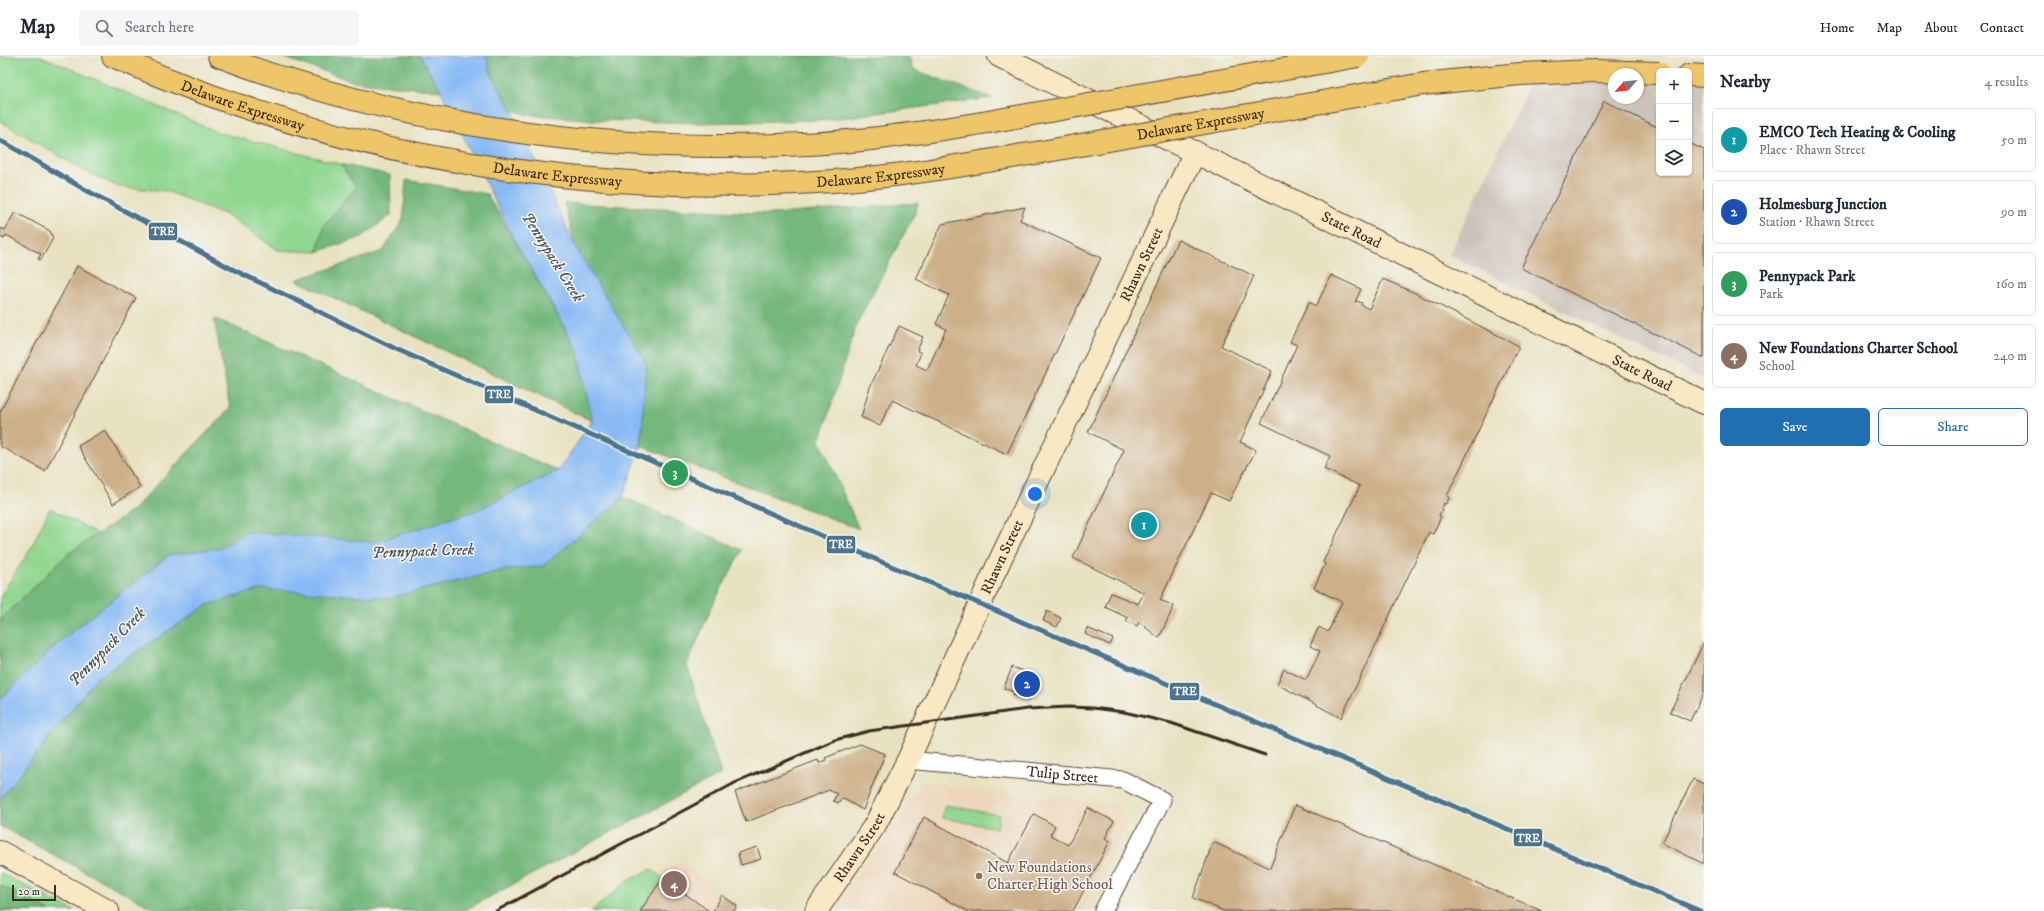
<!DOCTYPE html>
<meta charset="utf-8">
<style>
body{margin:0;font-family:"IM FELL DW Pica",serif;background:#f6f6f7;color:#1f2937}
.controls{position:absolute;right:12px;top:12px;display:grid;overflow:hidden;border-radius:6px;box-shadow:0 1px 3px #0004}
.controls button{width:36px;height:36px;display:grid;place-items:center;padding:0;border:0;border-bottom:1px solid #e0e1e3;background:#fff;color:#1f2937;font:20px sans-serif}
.compass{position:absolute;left:1608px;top:12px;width:36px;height:36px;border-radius:50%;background:#fff;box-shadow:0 1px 3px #0004;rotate:242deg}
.scale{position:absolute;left:12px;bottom:10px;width:44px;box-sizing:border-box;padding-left:4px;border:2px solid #3b2a1e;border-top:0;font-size:11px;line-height:14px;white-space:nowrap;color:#3b2a1e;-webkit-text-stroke:3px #f6f6f2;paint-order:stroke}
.you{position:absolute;left:1035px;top:438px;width:14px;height:14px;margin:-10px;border:3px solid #fff;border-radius:50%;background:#1a73e8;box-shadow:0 0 0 6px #1a73e833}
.badge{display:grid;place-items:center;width:26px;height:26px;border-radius:50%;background:#1f6fb2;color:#fff;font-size:13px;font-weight:700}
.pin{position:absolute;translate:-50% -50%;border:2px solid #fff;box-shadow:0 1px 4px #0006}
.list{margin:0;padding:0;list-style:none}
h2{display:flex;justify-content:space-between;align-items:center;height:52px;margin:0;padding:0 16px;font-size:17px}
h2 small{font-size:13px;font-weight:400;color:#747a83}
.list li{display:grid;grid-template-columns:26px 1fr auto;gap:12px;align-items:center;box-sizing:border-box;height:64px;margin:0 8px 8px;padding:0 8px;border:1px solid #e0e1e3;border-radius:6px}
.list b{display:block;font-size:15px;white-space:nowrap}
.list p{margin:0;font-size:13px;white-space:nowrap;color:#747a83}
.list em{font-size:13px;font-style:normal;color:#747a83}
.actions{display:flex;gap:8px;padding:12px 16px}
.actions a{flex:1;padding:9px 0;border:1px solid #1f6fb2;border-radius:6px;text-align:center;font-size:14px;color:#1f6fb2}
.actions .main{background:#1f6fb2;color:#fff}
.icon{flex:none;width:22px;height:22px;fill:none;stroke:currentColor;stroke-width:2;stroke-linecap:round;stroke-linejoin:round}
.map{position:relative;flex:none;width:1704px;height:855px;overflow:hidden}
header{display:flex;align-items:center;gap:24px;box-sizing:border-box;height:56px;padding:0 20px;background:#fff;border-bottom:1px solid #e0e1e3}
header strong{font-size:19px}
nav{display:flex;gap:22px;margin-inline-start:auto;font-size:14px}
.search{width:280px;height:36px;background:#f6f6f7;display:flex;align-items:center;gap:10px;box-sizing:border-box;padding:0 14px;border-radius:6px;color:#747a83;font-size:15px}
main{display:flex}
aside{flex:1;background:#fff}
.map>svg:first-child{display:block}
.built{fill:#edd7bb}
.industrial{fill:#ccc2b9}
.green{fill:#90d791;stroke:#668058}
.forest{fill:#74b87b;stroke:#58714c}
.water{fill:#87baf5;stroke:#61728a}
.building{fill:#cdb08a}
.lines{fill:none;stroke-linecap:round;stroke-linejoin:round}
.street-casing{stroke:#554636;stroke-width:19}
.secondary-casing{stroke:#554636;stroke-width:24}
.highway-casing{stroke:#554636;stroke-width:24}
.street{stroke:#fff;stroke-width:17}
.secondary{stroke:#f8e8c3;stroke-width:22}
.highway{stroke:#eec569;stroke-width:22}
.rail{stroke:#3b2a1e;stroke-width:3}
.highway-bridge-casing{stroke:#554636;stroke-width:24;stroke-linecap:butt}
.highway-bridge{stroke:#eec569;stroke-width:22}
.rail-1-casing{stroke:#f6f6f2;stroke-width:8}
.rail-1{stroke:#4c748c;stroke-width:5}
.education-dot{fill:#8d6e63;stroke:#f6f6f2;stroke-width:1.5}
.labels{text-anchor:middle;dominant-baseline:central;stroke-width:3;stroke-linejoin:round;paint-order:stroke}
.street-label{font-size:15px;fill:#3b2a1e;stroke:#f6f6f2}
.education-label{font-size:15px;fill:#785e54;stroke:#f6f6f2;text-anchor:start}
.water-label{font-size:16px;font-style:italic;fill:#52555e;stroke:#f6f6f2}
.line-badge{stroke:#f6f6f2;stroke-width:1.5}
.badge-label{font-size:11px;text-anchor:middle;font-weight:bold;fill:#fff}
</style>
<header>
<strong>Map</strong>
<div class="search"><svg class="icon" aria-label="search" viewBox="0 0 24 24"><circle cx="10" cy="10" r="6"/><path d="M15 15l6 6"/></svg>Search here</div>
<nav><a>Home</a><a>Map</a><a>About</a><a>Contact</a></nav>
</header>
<main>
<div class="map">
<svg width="1704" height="855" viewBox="0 0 1704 855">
<rect width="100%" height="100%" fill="#f6f6f2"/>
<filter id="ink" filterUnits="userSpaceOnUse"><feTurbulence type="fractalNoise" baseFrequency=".025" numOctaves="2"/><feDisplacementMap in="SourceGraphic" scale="8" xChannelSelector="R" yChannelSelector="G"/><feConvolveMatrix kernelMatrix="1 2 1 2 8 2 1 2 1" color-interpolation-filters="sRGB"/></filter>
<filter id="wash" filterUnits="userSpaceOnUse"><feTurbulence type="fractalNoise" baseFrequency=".012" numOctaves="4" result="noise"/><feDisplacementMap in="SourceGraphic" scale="16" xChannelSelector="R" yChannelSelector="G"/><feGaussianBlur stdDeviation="0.9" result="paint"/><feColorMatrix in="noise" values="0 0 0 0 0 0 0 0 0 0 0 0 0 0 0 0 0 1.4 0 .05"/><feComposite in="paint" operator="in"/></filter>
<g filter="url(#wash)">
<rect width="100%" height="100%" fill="#e8e2c1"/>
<!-- built -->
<path class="built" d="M921,726L1119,749L1126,766L1120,785L1082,855H834Z
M681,805L738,851L739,855H589Z"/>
<!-- industrial -->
<path class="industrial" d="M1704,25V323L1449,199L1530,27L1614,26V42H1638V26H1659V117H1689V26Z"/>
<!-- green -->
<path class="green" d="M0,0H41L217,76L340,108L356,131L324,169L317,196L278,194L227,159L166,135L119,131L83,114L0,65Z
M50,452L98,478L68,498L0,564V541L30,494Z
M945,749L999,759L997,772L942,762Z
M651,813L663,822L640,855H592L626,826Z
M0,817L74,855H0Z"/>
<!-- forest -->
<path class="forest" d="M279,0H420L441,35L352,25Z
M486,0H909L912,13L992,42L824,64L701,67L593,64L524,58L512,54L492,21Z
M340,108L390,119L391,159L362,181L317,196L324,169L356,131Z
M406,124L487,138L577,293L592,365L296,224L383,195L403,164Z
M564,147L777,158L918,147L915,157L857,267L820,385L859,473L641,390L646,307L576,192Z
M214,262L558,415L475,455L375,486L248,477L220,492L169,499L63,583L0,643V564L68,498L132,455L230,352Z
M623,441L742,494L712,550L687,609L721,718L463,855H158L0,770V743L96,623L207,549L262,533L388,542L504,514L543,510Z
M0,829L50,855H0Z"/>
<!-- water -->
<path class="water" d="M420,0H486L492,21L512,54L576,192L646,307L641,390L623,441L543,510L504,514L388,542L262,533L207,549L96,623L0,743V643L63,583L169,499L220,492L248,476L375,486L475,455L558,415L592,365L577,293L510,176L441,35Z"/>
<g id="blocks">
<!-- building -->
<path class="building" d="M1604,45L1659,72V117H1689V87L1704,94V302L1521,212Z
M1025,151L1020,164L1101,202L1007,398L892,344L880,370L861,361L870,331L899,270L923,281L917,295L921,297L916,309L927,314L946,273L936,268L949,239L916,223L942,168Z
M15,156L50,175L53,182L41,204L38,203L41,198L6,179L4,183L0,181L1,172L5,174Z
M1178,184L1254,220L1221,290L1272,315L1240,386L1256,394L1229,445L1211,437L1160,544L1174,550L1159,582L1139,566L1137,570L1126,565L1128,562L1105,551L1111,537L1138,548L1144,537L1073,502L1124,394L1088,376Z
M77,210L136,242L45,415L0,390V356Z
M1331,219L1361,233L1355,246L1356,245L1362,247L1361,249L1369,253L1383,223L1415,237L1519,290L1447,440L1449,442L1446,448L1444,447L1439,460L1441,461L1433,478L1429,476L1341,662L1277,628L1284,613L1306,624L1320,595L1310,590L1319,571L1328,576L1342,546L1314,532L1325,508L1323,506L1360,430L1324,413L1330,400L1261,367L1297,289L1290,286L1309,246L1316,250Z
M105,374L140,431L113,448L78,390Z
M1047,555L1061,562L1057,571L1043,565Z
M1087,572L1113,583L1110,589L1085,578Z
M1704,586V636L1690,665L1670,656Z
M1012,611L1038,621L1029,645L1013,639L1014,636L1004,632Z
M860,688L885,698L863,754L842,742L839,747L833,745L837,738L829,734L746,766L735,736L818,704L819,707L826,704L825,702Z
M1693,723L1704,728V808L1662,787Z
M1295,749L1542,855H1224L1193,842L1213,786L1270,812Z
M1088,752L1114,765L1105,782L1110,785L1073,855H968L895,816L924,761L1008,807L1034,758L1055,770L1050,779L1068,789Z
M757,791L761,803L741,809L738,797Z
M663,822L709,855H640Z
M722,839L737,850L734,855H713Z"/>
</g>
</g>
<g filter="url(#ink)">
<use href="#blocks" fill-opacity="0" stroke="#554636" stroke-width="1"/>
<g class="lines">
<!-- street casing -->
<g class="street-casing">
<g id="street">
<path id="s1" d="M908,704L1123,724L1162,744L1103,855"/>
</g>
</g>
<!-- secondary casing -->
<g class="secondary-casing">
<g id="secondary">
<path id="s2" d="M999,0L1704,347"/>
<path d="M0,796L108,855"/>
<path id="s3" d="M816,855L875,769L908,704L1001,502L1195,96"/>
</g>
</g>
<!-- highway casing -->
<g class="highway-casing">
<g id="highway">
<path id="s4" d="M113,0C339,101 587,142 833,125C905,120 976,107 1047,95"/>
<path d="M219,0C373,59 553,90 718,90C776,90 838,88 894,80C926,76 957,71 988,66"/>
<path d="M1689,19L1704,20"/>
</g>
</g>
<!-- street -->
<use href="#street" class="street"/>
<!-- secondary -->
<use href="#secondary" class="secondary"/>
<!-- highway -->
<use href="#highway" class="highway"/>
<!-- rail -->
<path class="rail" d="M496,855L733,728L835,684L869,675L1027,653L1069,651L1092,652L1124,656L1171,667L1265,699"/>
<!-- highway-bridge casing -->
<g class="highway-bridge-casing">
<g id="highway-bridge">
<path d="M988,66L1358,0"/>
<path id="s5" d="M1047,95L1423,28L1520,18L1596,15L1659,17"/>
</g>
</g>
<!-- highway-bridge -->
<use href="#highway-bridge" class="highway-bridge"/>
<!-- rail-1 casing -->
<g class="rail-1-casing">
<path id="rail-1" d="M0,84L84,133L230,212L396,293L884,507L1700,855"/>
</g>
<!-- rail-1 -->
<use href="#rail-1" class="rail-1"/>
</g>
</g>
<!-- markers -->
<circle class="education-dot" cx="979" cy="820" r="4"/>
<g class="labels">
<!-- street labels -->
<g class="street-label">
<text stroke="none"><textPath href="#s4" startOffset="139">Delaware Expressway</textPath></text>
<text stroke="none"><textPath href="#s5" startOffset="156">Delaware Expressway</textPath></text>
<text stroke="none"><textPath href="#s4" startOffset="462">Delaware Expressway</textPath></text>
<text stroke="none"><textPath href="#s4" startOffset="786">Delaware Expressway</textPath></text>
<text stroke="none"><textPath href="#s2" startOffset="393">State Road</textPath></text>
<text stroke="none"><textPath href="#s3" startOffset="725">Rhawn Street</textPath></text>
<text stroke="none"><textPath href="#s2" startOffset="717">State Road</textPath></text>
<text stroke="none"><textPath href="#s3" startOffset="401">Rhawn Street</textPath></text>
<text stroke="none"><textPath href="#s1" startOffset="155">Tulip Street</textPath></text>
<text stroke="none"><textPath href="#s3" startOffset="77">Rhawn Street</textPath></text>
</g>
<!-- education labels -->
<g class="education-label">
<text x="987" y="811">New Foundations<tspan x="987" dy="17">Charter High School</tspan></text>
</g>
<!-- water labels -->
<g class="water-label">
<text transform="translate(553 201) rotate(58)">Pennypack Creek</text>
<text transform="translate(423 495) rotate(-2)">Pennypack Creek</text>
<text transform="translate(107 591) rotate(-46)">Pennypack Creek</text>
</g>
</g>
<g class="line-badge">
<rect x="148" y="166" width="30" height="19" rx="4" fill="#4c748c"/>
<rect x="484" y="329" width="30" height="19" rx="4" fill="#4c748c"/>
<rect x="826" y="479" width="30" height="19" rx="4" fill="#4c748c"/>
<rect x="1169" y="626" width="31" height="19" rx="4" fill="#4c748c"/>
<rect x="1513" y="772" width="30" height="19" rx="4" fill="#4c748c"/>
</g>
<g class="badge-label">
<text x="163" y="179">TRE</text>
<text x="499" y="342">TRE</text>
<text x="841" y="492">TRE</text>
<text x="1185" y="639">TRE</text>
<text x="1528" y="786">TRE</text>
</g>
</svg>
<div class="controls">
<button>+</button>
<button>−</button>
<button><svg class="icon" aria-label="layers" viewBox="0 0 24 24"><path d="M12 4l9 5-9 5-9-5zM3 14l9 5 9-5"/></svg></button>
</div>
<svg class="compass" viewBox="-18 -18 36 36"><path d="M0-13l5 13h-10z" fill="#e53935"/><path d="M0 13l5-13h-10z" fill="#747a83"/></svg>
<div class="scale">20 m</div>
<div class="you"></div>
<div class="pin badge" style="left:1144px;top:469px;background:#0f9aa8">1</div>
<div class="pin badge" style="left:1027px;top:628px;background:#1a4fb4">2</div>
<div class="pin badge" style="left:675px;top:417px;background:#2e9e5b">3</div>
<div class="pin badge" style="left:674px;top:828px;background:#8d6e63">4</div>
</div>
<aside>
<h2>Nearby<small>4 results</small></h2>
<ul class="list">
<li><span class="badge" style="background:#0f9aa8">1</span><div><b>EMCO Tech Heating &amp; Cooling</b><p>Place · Rhawn Street</p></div><em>50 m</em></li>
<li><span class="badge" style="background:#1a4fb4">2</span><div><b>Holmesburg Junction</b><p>Station · Rhawn Street</p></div><em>90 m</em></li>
<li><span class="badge" style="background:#2e9e5b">3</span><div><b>Pennypack Park</b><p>Park</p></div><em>160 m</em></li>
<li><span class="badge" style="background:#8d6e63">4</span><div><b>New Foundations Charter School</b><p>School</p></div><em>240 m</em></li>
</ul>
<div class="actions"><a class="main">Save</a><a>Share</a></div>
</aside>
</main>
